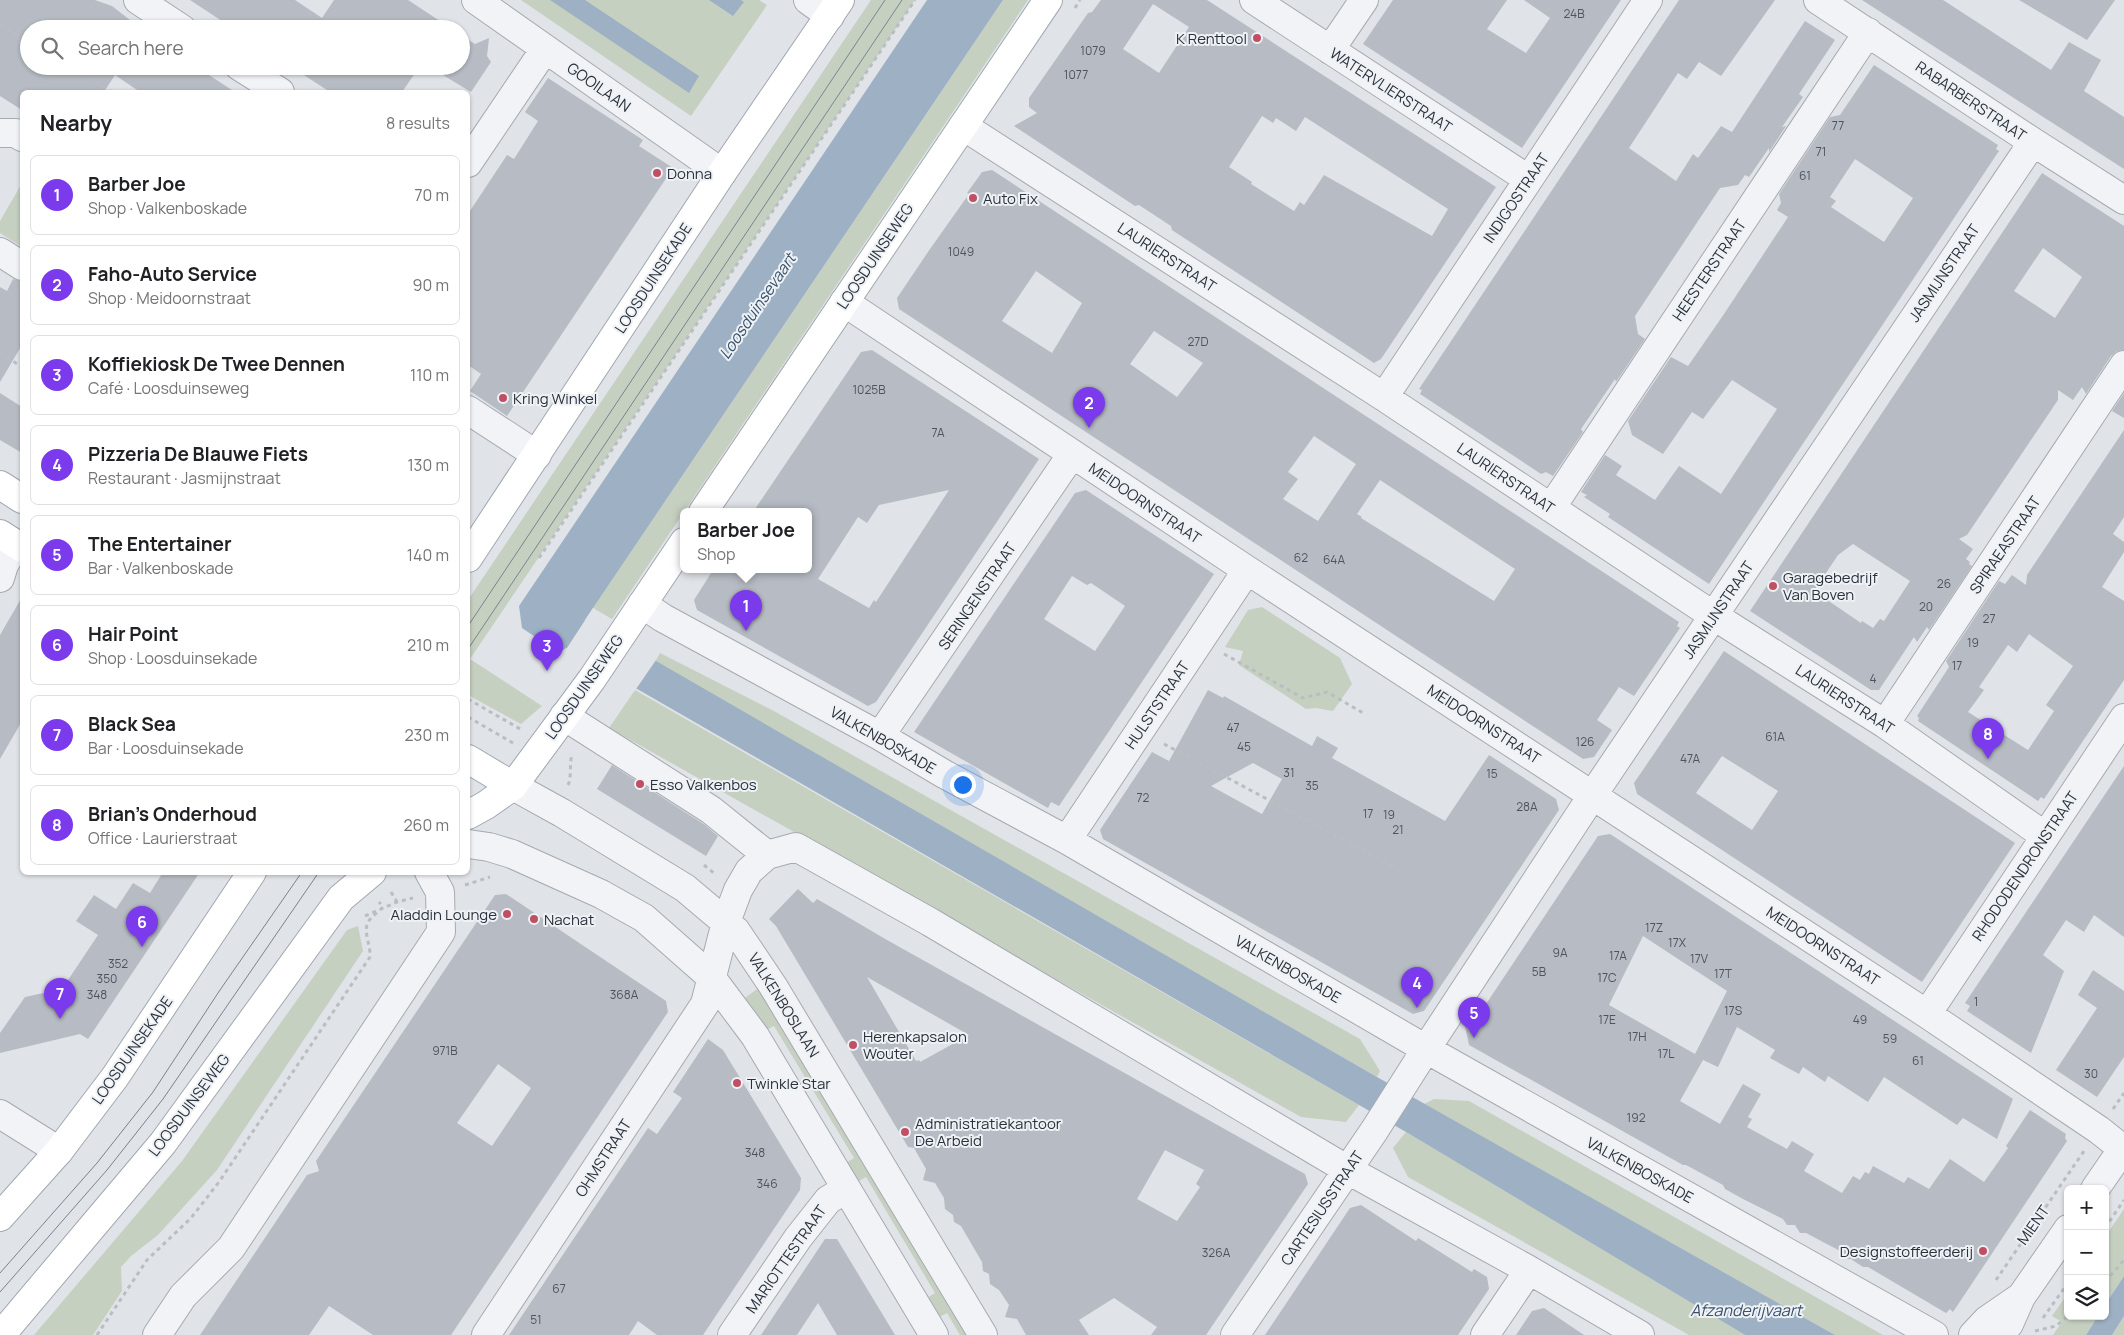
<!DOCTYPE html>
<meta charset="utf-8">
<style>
body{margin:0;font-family:Manrope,sans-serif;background:#f2f2f2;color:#202124}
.controls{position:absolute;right:15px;bottom:15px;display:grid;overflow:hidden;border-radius:8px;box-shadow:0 1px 4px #0004}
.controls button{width:45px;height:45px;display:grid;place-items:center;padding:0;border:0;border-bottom:1px solid #e0e0e0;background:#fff;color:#202124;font:25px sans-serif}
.you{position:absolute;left:962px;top:784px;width:18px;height:18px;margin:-12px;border:4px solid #fff;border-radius:50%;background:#1a73e8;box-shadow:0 0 0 8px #1a73e833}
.badge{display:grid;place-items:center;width:32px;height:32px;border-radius:50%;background:#7c3aed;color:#fff;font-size:16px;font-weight:700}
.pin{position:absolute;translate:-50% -41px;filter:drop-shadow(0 1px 2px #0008)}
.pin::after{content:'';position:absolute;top:26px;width:18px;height:15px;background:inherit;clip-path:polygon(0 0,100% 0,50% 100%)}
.popup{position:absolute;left:680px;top:508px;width:132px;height:65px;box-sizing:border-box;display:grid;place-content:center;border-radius:8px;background:#fff;filter:drop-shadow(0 1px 4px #0005);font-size:16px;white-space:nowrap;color:#757577}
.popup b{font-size:19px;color:#202124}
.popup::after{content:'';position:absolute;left:50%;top:100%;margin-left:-10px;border:10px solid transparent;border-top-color:#fff}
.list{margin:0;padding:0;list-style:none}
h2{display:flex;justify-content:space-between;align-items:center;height:65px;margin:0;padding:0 20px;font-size:21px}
h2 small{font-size:16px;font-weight:400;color:#757577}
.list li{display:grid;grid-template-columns:32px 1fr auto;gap:15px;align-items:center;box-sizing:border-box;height:80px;margin:0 10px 10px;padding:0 10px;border:1px solid #e0e0e0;border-radius:8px}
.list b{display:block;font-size:19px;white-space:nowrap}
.list p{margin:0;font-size:16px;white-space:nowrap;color:#757577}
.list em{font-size:16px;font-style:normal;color:#757577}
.icon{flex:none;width:28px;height:28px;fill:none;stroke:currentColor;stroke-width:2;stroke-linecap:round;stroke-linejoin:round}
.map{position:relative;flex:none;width:2124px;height:1335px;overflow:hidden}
.search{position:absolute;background:#fff;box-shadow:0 1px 4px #0004;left:20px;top:20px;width:450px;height:55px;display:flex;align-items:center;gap:12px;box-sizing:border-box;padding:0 18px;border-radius:28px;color:#757577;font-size:19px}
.panel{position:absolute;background:#fff;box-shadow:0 1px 4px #0004;left:20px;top:90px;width:450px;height:785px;border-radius:8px}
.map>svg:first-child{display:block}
.green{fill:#c6d0c1}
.water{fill:#9eb1c4}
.pier{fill:#e0e3e7}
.building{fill:#b7bcc4;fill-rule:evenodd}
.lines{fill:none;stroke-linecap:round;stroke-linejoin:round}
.minor-casing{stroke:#a6aab1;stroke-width:30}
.major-casing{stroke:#a0a8b2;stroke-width:30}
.path{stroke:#babdc2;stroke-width:3;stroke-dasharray:4 4;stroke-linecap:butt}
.minor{stroke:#f2f3f6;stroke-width:28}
.major{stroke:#fff;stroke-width:28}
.tram{stroke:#7a838f;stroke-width:1}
.poi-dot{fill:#c14f63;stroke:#eff2f5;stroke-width:2}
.labels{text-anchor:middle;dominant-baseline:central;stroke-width:4;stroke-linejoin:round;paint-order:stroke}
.number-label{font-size:12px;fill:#4d545f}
.poi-label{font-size:15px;fill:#2a313d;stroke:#eff2f5;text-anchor:start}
.street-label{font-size:15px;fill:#2a313d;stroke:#eff2f5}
.water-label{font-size:16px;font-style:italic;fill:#38516d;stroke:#eff2f5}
</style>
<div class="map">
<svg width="2124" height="1335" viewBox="0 0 2124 1335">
<rect width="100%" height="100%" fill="#e0e3e7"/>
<!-- green -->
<path class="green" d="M521,0H759L767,5L691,116Z
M871,0H915L470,659L542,706L521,724L468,695V600Z
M1003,0H1028L612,619L593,608Z
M22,183V247L0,233V221Z
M1262,607L1340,658L1352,684L1333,711L1316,708L1306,709L1239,665L1243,651L1225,647L1248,610Z
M660,653L772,710L1360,1039L1380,1071L1377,1077L655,662Z
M635,690L1359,1105L1346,1122L1301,1117L609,728Z
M358,926L363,951L217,1170L158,1235L131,1256L121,1267L122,1291L93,1335H34L182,1161L347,930Z
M760,987L971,1335H960L947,1313L936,1319L924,1300L935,1293L866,1177L854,1184L843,1165L854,1158L774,1026L762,1032L742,1000Z
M1434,1099L1469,1101L1883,1335H1835L1424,1104Z
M1406,1132L1745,1335H1689L1408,1177L1393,1148Z
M2124,1209V1276L2105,1305V1237Z
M2068,1293V1316H2098L2086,1335H2053L2062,1322L2052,1316Z
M2124,1316V1335H2112Z"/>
<!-- water -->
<path class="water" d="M550,0H585L699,76L689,93Z
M709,0H741L744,2L733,16Z
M927,0H1003L585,620L1377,1077L1835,1335H1745L1406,1132L566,648L559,653L522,628L519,606Z
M2124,1276V1316L2112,1335H2086L2098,1316H2105V1305Z"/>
<!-- pier -->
<path class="pier" d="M593,608L595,609L588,619L656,660L634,692L566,651L563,654Z"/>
<!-- building -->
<path class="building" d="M0,0H95L112,6L130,20L129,22L138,29H29V66H195L235,92H140L115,75L104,92H22V110L0,96Z
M190,0H295L322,18L334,0H408L452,29H234Z
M1101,0H1207L1496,187L1381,359L1374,363L1172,230L1171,226L1139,205L1135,206L1014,126L1037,113L1029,107V98L1088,13L1092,12ZM1153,4L1189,27L1159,73L1123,49ZM1262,116L1273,123L1276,118L1296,131L1305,117L1448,209L1432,236L1324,175L1304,205L1300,202L1294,211L1251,184L1252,182L1229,167Z
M1393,0H1507L1487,29L1526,53L1550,18L1524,0H1621L1522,148L1363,44Z
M1679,0H1775L1721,76L1699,62L1687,79L1678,73L1629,148L1676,181L1693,154L1698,158L1721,126L1732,132L1805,21L1835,40L1799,94L1803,97L1782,127L1786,126L1769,152V148L1749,177L1745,175L1738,185L1720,188L1635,316L1638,334L1645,339L1616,382L1615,379L1590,416L1581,429L1583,432L1553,476L1546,472L1541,474L1420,394L1422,390L1419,389Z
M1862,0H1943L2051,70L2069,42L2101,60L2084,91L2124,117V169Z
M2019,0H2115L2087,40Z
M461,35L475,44L489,38L487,56L491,62L471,92L428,66H461Z
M1874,65L1998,145L1996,149L1999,151L1709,584L1608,517L1610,514L1584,497L1587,495L1581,492L1605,455L1622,466L1616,475L1655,500L1679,466L1721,494L1777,409L1732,380L1703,419L1692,412L1663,454L1632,435L1628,421L1671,357L1688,366L1722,317L1788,217L1777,210L1781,203L1779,194L1830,117L1840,115ZM1855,159L1913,198L1884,242L1831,207L1836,201L1830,197Z
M290,66H420L402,92H330Z
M548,78L643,140L639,146L673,168L507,416L470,391L481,374L468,365V214L507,155L514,159L538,121L525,112Z
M992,170L1679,622L1677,626L1680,628L1634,696L1619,687L1597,720L1612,730L1594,757L1583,759L899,309L897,298L930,249L969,194L967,193L982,172ZM1036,271L1082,303L1052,353L1002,321ZM1154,331L1203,363L1177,397L1130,364ZM1314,436L1356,464L1318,521L1283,499L1298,479L1288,472ZM1380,480L1515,569L1494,601L1361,518L1362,517L1357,514Z
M2042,173L2124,226V350L2117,351L2111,356L2086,394L2082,387L2073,400L2058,390V400L1967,535L1959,539L1973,549L1966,559L1970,562L1969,564L1972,566L1929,630L1927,627L1917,642L1914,637L1879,690H1871L1750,611ZM2043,248L2082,277L2055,318L2014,291ZM1853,544L1910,581L1884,621L1880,619L1873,628L1862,621L1861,623L1814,591L1838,555Z
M13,279L22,281V345L0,382V287L7,291Z
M872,350L1039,459L876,702L868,706L697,610L694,600L713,570H808V512H753L861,352ZM949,490L876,602L874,600L869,608L818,579L858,517L867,523L879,505Z
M0,393L22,407V453L0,440Z
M2124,393V418L2112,411Z
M2124,430V517L2113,534L2124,542V552L2102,587L2124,601V680L2044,799L2041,797L2038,801L1918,721L1919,718L1917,716L1949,667L1946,661L1999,581L2005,584L2012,575L2026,585L2027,575ZM2029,634L2073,666L2046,705L2054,711L2028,750L1968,712L1984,690L1979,687L2008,645L2017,652Z
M1086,490L1214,574L1059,806L1051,802L1048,808L914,732L1075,493ZM1072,576L1087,585L1091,583L1125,606L1095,651L1044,619Z
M22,597V721L0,759V635Z
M1724,651L2015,843L1922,982L1637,794L1634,783ZM1722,756L1778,791L1752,830L1696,793Z
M1208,690L1223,698L1224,696L1312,746L1317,736L1338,748L1332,758L1445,821L1489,755L1556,799L1559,810L1424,1011L1413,1014L1103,839L1100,830L1152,752L1169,761ZM1253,763L1282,779L1262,814L1211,786Z
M612,765L705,825L718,836L706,856L597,789Z
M2124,766V937L2094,915L2084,932L2066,920L2043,955L2064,971L2031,1053L1967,1011L1970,1006L1965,1003Z
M1610,834L2013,1099L1997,1139L1963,1118L1957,1125L1884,1077L1868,1102L1828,1076L1825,1082L1803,1067L1799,1074L1770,1058L1775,1050L1737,1027L1718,1067L1703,1060L1680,1101L1720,1124L1743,1084L1761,1094L1748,1117L1752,1119L1747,1127L1787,1149L1792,1141L1814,1154L1804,1171L1842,1193L1853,1176L1860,1180L1865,1172L1869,1174L1873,1166L1904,1183L1908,1177L1929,1189L1950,1159L1984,1182L2008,1148L2006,1146L2030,1110L2066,1134L2065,1138L2067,1141L1953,1312L1950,1309L1946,1313L1868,1267H1863L1851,1259H1847L1844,1253L1806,1233H1800L1795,1225H1787L1783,1219L1743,1199L1725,1189L1723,1185L1686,1165H1683L1469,1045L1464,1022L1474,1026L1484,1007L1598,836ZM1643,936L1727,991L1695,1054L1609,1005Z
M163,872H200L88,1039L80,1034L0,1053V1033L25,997L62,989L98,935L76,921L94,895L116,909L133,883L150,893Z
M798,889L813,903L817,899L836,910L887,940L1305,1174L1308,1184L1206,1335H1151L1157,1327L1114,1298L1079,1320L1089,1335H1026L1017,1319L1005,1317L1009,1305L999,1290L990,1284L989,1274L983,1271L982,1262L961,1226L954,1222L953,1215L945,1209L944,1198L935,1183L923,1180L926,1169L914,1148L908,1147L776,926L769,919ZM867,977L969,1035L920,1062L919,1060L916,1061ZM1165,1150L1204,1170L1196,1184L1200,1187L1177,1221L1137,1199Z
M506,894L666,1001L668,1012L451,1335H373L329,1306L309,1335H200L307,1175L319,1171L316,1161L495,895ZM498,1064L531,1088L492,1146L457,1123Z
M2093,970L2124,991V1057L2097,1097L2056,1070L2097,1008L2078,995Z
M708,1039L723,1050L801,1178L800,1190L741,1278L703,1335H657L638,1321L629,1335H509L648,1128L657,1134L682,1098L673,1092Z
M1361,1205L1416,1241L1418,1238L1472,1272L1474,1269L1487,1277L1489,1289L1458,1335H1265L1350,1208Z
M825,1239H837L895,1335H837L818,1303L797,1335H761Z
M1544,1308L1584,1335H1516L1532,1311Z"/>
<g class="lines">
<!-- minor casing -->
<g class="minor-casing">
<path id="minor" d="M138,0L182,29
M476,0L722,173
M808,0L830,16
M1254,0L1528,179
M1818,0L2033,142L2124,200
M1330,50L1364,0
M239,66L280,92
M963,126L1384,397L1714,616L1885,724L2045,836
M0,133H16L22,137
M468,163L545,49
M0,252L22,266
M844,302L1247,570L1927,1014L2099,1130L2123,1149
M1384,397L1648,0
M468,410L537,455
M1551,508L1868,32
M0,578L4,565L16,544
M642,604L663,618L880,736L944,774L1067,840L1426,1049L1934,1335
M564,716L711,810L767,855
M1885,724L2124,365
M880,736L1072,454
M513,786L562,813L685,888L736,931L773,986L983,1335
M1067,840L1247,570
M468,844L489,847L512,854L601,894L644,918L711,977L755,1036L934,1335
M1927,1014L2124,718
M0,1114L59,1151
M2095,1189L2124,1147
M157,1335L183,1296L231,1248L441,932L440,892L429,872
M486,1335L705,1004L726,922L738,890L749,871L767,855L796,847L930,922L1348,1170L1529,1270L1640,1335
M732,1335L798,1238L828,1200L846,1189
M1235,1335L1374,1131L1426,1049L1592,796L2033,142
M1485,1335L1529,1270
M1973,1335L1987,1320L2019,1298
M2000,1335L2009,1324L2021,1297L2068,1229"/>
</g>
<!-- major casing -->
<g class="major-casing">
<path id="major" d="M0,485L22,499
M703,512L1048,0
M0,534L22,548
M468,558L722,173L840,0
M468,759L513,786
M468,815L486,805L513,786L592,679L684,542
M0,1217L59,1151L115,1077L252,872
M1,1335L163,1143L341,898L372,872"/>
</g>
<!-- path -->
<path class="path" d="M1075,8L1080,0
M0,25L29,42
M68,66L112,92
M0,353L22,367
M539,558L915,0
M1224,654L1303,698L1327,692L1365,714
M468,699L522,730
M468,717L513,743
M1164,744L1400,870
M568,785C572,777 569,764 572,755
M704,865L715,874
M465,885L490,877
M391,892L397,902
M365,916L397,902L413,898
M2113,1109L2124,1093
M2105,1228L2124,1200
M1996,1280L2084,1151
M2105,1282L2124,1260
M2043,1318L2068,1283
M2035,1331L2056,1326L2068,1316
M97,1335L147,1260L191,1218L219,1182L370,957C371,946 363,932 368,922C371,917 378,912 383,907L379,902"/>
<!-- minor -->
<use href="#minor" class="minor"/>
<!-- major -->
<use href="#major" class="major"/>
<!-- tram -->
<path class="tram" d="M468,626L885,0
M468,649L902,0
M0,1273L97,1163L153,1092L220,990L302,872
M0,1292L107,1170L163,1099L319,872"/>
</g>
<!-- markers -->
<g class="poi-dot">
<circle cx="1257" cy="38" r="5"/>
<circle cx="657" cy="173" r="5"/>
<circle cx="973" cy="198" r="5"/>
<circle cx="503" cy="398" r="5"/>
<circle cx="1773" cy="586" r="5"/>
<circle cx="640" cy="784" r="5"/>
<circle cx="507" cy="914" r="5"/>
<circle cx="534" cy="919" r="5"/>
<circle cx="853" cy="1045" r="5"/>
<circle cx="737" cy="1083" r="5"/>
<circle cx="905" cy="1132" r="5"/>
<circle cx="1983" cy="1251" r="5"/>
</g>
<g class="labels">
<!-- number labels -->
<g class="number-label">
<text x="1574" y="13">24B</text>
<text x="1093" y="50">1079</text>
<text x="1076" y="74">1077</text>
<text x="1838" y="125">77</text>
<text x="1821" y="151">71</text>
<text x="1805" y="175">61</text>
<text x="961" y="251">1049</text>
<text x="1198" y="341">27D</text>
<text x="869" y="389">1025B</text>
<text x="938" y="432">7A</text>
<text x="1301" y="557">62</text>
<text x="1334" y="559">64A</text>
<text x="1944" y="583">26</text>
<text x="1926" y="606">20</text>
<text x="1989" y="618">27</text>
<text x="1973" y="642">19</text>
<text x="1957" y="665">17</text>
<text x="1873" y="678">4</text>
<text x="1233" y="727">47</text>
<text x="1775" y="736">61A</text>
<text x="1585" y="741">126</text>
<text x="1244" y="746">45</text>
<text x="1690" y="758">47A</text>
<text x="1289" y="772">31</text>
<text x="1492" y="773">15</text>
<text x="1312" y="785">35</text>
<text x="1143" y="797">72</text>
<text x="1527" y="806">28A</text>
<text x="1368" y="813">17</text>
<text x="1389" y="814">19</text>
<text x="1398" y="829">21</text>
<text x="1654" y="927">17Z</text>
<text x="1677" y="942">17X</text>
<text x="1560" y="952">9A</text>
<text x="1618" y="955">17A</text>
<text x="1699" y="958">17V</text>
<text x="118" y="963">352</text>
<text x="1539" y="971">5B</text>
<text x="1723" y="973">17T</text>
<text x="1607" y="977">17C</text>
<text x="107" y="978">350</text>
<text x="97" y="994">348</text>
<text x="624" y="994">368A</text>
<text x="1976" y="1001">1</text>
<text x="1733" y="1010">17S</text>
<text x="1607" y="1019">17E</text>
<text x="1860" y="1019">49</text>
<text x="1637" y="1036">17H</text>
<text x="1890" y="1038">59</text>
<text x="445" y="1050">971B</text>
<text x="1666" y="1053">17L</text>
<text x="1918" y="1060">61</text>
<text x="2091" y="1073">30</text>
<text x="1636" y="1117">192</text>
<text x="755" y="1152">348</text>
<text x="767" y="1183">346</text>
<text x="1216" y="1252">326A</text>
<text x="559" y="1288">67</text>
<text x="536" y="1319">51</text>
</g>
<!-- poi labels -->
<g class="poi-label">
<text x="1247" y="38" text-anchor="end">K Renttool</text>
<text x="667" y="173">Donna</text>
<text x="983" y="198">Auto Fix</text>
<text x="513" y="398">Kring Winkel</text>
<text x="1783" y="577">Garagebedrijf<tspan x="1783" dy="17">Van Boven</tspan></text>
<text x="650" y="784">Esso Valkenbos</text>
<text x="497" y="914" text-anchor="end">Aladdin Lounge</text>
<text x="544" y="919">Nachat</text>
<text x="863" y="1036">Herenkapsalon<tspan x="863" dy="17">Wouter</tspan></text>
<text x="747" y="1083">Twinkle Star</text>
<text x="915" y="1123">Administratiekantoor<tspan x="915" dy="17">De Arbeid</tspan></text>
<text x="1973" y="1251" text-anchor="end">Designstoffeerderij</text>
</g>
<!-- street labels -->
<g class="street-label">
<text transform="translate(599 87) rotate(35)">GOOILAAN</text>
<text transform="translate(1391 90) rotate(33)">WATERVLIERSTRAAT</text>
<text transform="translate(1971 101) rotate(34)">RABARBERSTRAAT</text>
<text transform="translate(1516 198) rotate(-56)">INDIGOSTRAAT</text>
<text transform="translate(875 256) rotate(-56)">LOOSDUINSEWEG</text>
<text transform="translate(1167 257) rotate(33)">LAURIERSTRAAT</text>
<text transform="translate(1709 270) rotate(-56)">HEESTERSTRAAT</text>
<text transform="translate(1944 273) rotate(-56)">JASMIJNSTRAAT</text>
<text transform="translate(653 278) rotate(-57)">LOOSDUINSEKADE</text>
<text transform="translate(1506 478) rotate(34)">LAURIERSTRAAT</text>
<text transform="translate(1145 503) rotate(34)">MEIDOORNSTRAAT</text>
<text transform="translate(2005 545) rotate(-56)">SPIRAEASTRAAT</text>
<text transform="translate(977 596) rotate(-56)">SERINGENSTRAAT</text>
<text transform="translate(1718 610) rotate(-56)">JASMIJNSTRAAT</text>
<text transform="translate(584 687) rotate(-55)">LOOSDUINSEWEG</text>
<text transform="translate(1845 699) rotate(33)">LAURIERSTRAAT</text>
<text transform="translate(1157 705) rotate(-56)">HULSTSTRAAT</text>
<text transform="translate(1484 724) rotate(33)">MEIDOORNSTRAAT</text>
<text transform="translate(883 740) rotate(30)">VALKENBOSKADE</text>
<text transform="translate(2025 866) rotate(-56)">RHODODENDRONSTRAAT</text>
<text transform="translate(1823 946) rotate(33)">MEIDOORNSTRAAT</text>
<text transform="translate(1288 969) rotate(30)">VALKENBOSKADE</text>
<text transform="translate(784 1005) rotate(58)">VALKENBOSLAAN</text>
<text transform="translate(132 1050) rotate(-55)">LOOSDUINSEKADE</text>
<text transform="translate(189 1105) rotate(-53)">LOOSDUINSEWEG</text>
<text transform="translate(603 1158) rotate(-57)">OHMSTRAAT</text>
<text transform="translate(1640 1170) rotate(29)">VALKENBOSKADE</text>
<text transform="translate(1322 1208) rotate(-56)">CARTESIUSSTRAAT</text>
<text transform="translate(2033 1225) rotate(-55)">MIENT</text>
<text transform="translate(786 1259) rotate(-55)">MARIOTTESTRAAT</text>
</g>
<!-- water labels -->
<g class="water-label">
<text transform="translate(757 306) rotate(-56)">Loosduinsevaart</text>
<text x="1746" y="1310">Afzanderijvaart</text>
</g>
</g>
</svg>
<div class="controls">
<button>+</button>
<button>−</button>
<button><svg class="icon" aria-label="layers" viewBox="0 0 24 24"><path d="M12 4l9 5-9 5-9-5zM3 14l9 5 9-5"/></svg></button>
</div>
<div class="you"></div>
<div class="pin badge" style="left:746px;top:631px">1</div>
<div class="popup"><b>Barber Joe</b>Shop</div>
<div class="pin badge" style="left:1089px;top:428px">2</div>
<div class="pin badge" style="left:547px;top:671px">3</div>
<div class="pin badge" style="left:1417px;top:1008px">4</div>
<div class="pin badge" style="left:1474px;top:1038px">5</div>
<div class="pin badge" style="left:142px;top:947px">6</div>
<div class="pin badge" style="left:60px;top:1019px">7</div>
<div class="pin badge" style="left:1988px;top:759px">8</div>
<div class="search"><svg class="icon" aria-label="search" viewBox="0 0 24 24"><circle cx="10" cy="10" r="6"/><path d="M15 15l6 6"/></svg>Search here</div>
<section class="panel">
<h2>Nearby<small>8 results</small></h2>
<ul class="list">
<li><span class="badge">1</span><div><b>Barber Joe</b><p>Shop · Valkenboskade</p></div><em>70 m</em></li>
<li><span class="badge">2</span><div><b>Faho-Auto Service</b><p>Shop · Meidoornstraat</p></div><em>90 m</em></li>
<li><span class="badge">3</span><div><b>Koffiekiosk De Twee Dennen</b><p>Café · Loosduinseweg</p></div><em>110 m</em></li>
<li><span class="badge">4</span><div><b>Pizzeria De Blauwe Fiets</b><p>Restaurant · Jasmijnstraat</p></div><em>130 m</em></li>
<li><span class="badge">5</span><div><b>The Entertainer</b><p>Bar · Valkenboskade</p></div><em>140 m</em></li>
<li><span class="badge">6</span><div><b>Hair Point</b><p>Shop · Loosduinsekade</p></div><em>210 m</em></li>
<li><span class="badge">7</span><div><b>Black Sea</b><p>Bar · Loosduinsekade</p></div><em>230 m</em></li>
<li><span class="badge">8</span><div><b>Brian's Onderhoud</b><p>Office · Laurierstraat</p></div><em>260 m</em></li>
</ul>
</section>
</div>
